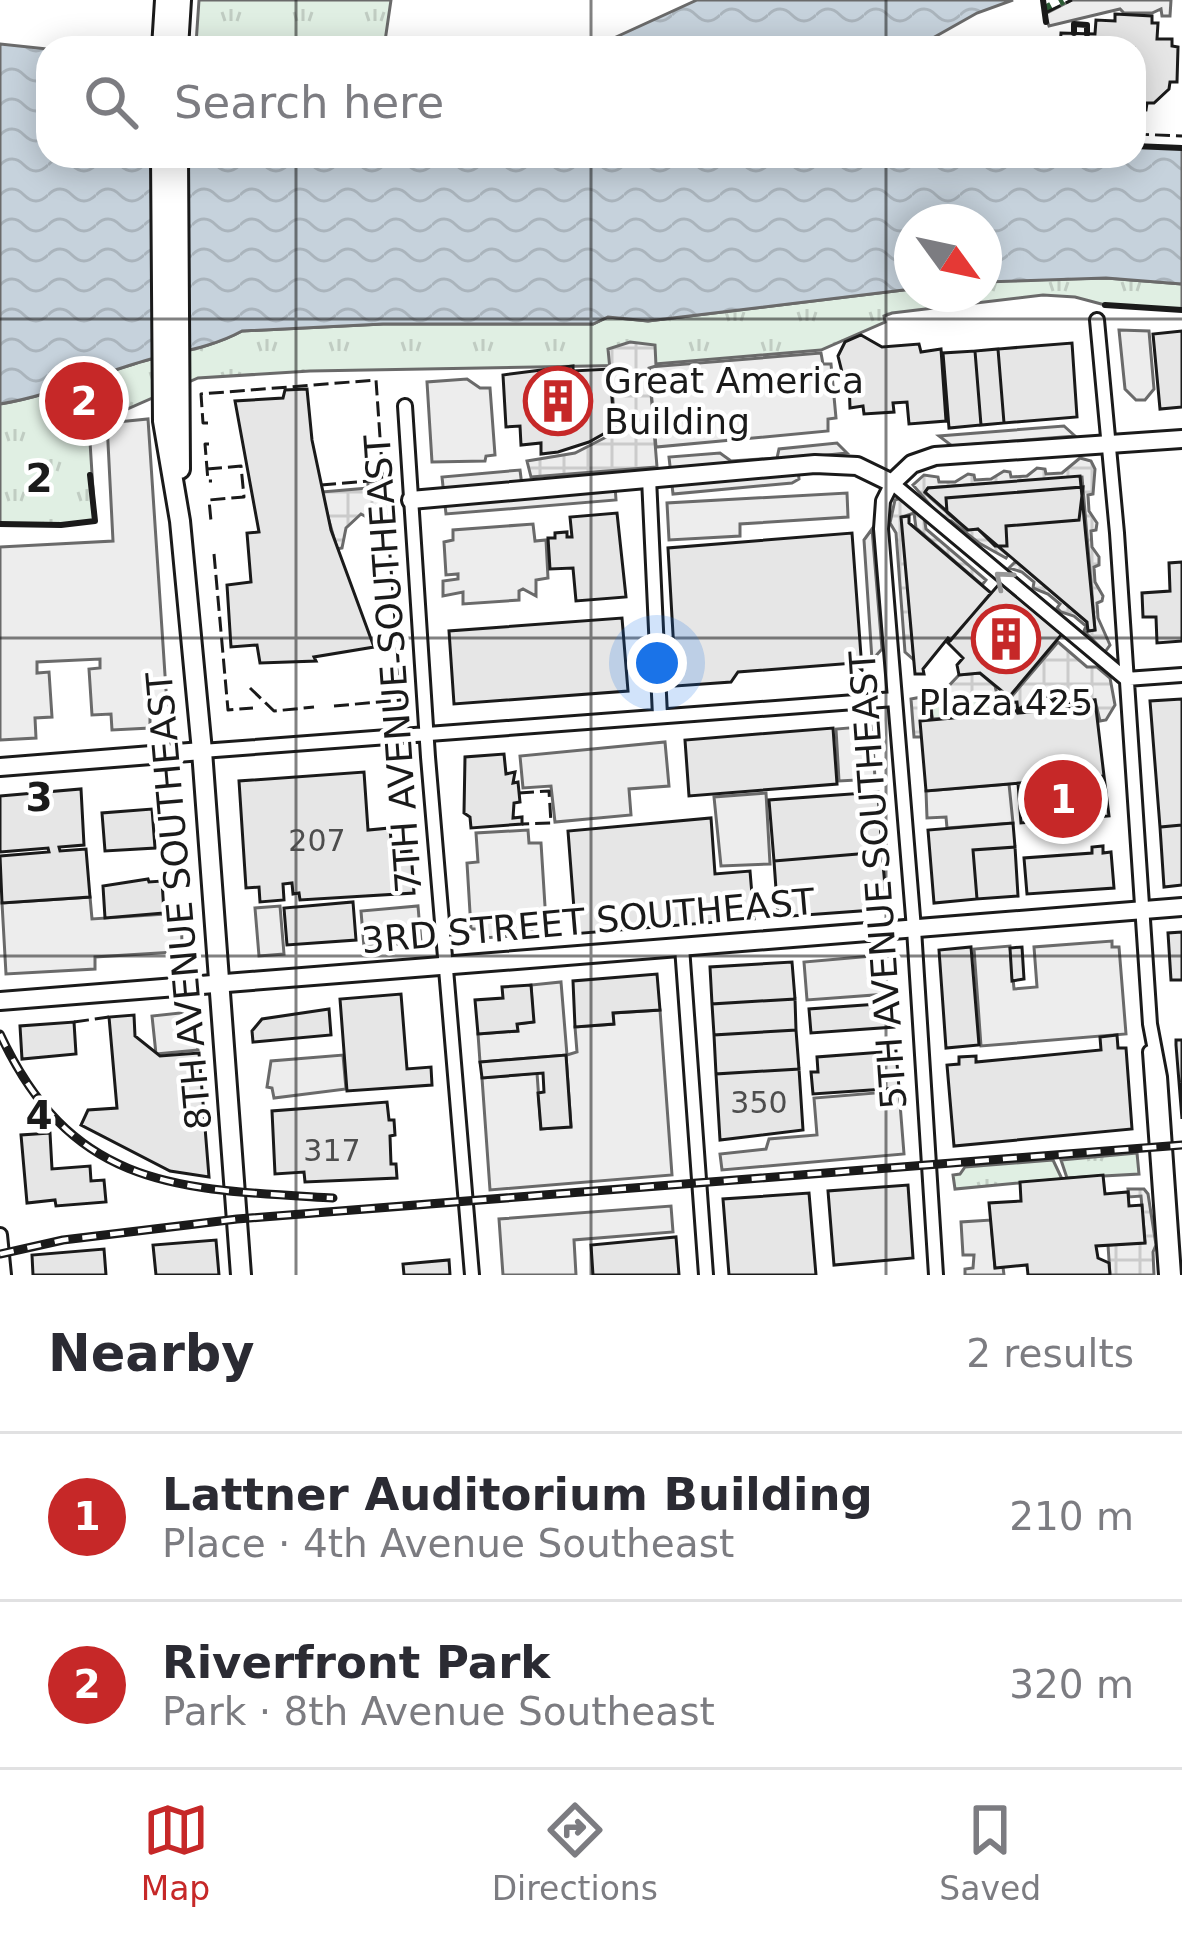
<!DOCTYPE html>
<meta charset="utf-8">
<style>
body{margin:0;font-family:"DejaVu Sans",sans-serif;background:#f7f7f7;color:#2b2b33}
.compass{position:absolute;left:894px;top:204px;width:108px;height:108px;border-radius:50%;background:#fff;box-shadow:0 6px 30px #0003;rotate:123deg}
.you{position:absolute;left:657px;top:663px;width:42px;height:42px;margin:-30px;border:9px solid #fff;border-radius:50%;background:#1a73e8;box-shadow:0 0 0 18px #1a73e833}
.badge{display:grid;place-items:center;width:78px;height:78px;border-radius:50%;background:#c62828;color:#fff;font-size:39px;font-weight:700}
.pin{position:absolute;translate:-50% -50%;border:6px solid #fff;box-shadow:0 3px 12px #0006}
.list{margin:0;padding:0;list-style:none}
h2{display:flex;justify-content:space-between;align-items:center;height:156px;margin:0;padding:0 48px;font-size:51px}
h2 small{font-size:39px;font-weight:400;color:#7c7c81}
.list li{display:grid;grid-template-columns:78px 1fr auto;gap:36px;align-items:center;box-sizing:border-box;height:168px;padding:0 48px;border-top:3px solid #e1e1e2}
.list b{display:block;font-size:45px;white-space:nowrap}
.list p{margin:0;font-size:39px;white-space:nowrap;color:#7c7c81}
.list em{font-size:39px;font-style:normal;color:#7c7c81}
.icon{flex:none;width:66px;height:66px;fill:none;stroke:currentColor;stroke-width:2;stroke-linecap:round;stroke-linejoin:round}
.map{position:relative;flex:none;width:1182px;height:1275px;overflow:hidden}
.search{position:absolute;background:#fff;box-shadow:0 6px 30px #0003;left:36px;right:36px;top:36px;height:132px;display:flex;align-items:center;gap:30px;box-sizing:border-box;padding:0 42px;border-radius:36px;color:#7c7c81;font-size:45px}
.sheet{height:492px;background:#fff}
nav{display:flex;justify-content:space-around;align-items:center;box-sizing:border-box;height:168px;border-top:3px solid #e1e1e2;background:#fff;font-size:33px;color:#7c7c81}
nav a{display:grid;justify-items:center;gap:6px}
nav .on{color:#c62828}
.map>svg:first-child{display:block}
.grass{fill:url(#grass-tufts);stroke:#6a6a6a;stroke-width:3}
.parking{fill:#ededed;stroke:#6a6a6a;stroke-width:3}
.plaza{fill:url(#plaza-grid);stroke:#6a6a6a;stroke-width:3}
.water{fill:url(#water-waves);stroke:#6a6a6a;stroke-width:3}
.building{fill:#e6e6e6;stroke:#1a1a1a;stroke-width:3}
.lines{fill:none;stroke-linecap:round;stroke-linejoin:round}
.street-casing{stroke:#1a1a1a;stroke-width:18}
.secondary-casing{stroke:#1a1a1a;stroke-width:22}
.primary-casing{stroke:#1a1a1a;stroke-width:24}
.street{stroke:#fff;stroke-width:12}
.secondary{stroke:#fff;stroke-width:16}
.primary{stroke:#fff;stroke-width:18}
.rail-casing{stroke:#1a1a1a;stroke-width:9}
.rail{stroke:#fff;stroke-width:4.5;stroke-dasharray:14;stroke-linecap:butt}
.hedge{stroke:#2b5a34;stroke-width:9;stroke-dasharray:6 9;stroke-linecap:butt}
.fence{stroke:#1a1a1a;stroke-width:3;stroke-dasharray:15 6;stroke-linecap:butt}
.wall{stroke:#1a1a1a;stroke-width:6}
.oneway{stroke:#989898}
.grid{fill:none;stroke:#1a1a1a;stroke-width:3;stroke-opacity:0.55}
.labels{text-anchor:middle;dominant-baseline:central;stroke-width:9;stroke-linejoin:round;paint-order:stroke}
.number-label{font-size:30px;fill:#4d4d4d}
.poi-label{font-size:36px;fill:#1a1a1a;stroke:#fff;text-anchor:start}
.street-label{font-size:36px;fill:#1a1a1a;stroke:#fff}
.grid-label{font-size:39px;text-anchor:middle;font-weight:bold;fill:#1a1a1a;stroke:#fff;stroke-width:9;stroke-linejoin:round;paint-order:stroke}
</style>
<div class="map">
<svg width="1182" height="1275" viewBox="0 0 1182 1275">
<defs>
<pattern id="grass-tufts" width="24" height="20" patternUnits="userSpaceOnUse" patternTransform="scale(3)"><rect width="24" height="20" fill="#e0efe3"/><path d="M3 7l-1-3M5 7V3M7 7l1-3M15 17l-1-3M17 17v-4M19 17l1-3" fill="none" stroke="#c0ccc2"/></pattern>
<pattern id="plaza-grid" width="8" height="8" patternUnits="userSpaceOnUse" patternTransform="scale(3)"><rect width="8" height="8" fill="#ededed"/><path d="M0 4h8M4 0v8" fill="none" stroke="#cbcbcb"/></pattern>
<pattern id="water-waves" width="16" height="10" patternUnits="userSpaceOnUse" patternTransform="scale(3)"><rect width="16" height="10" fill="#c6d2dc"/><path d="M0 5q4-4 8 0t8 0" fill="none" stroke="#aab4bc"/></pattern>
</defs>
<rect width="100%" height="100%" fill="#fff"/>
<!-- grass -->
<path class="grass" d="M199,0H391L384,48L196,44Z
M1106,278L1182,284V310L1105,305L1075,297L1043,295L892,313L884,316L885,322L821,350L643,365L310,371L198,378L89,426L95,521L61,525L0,524V404C50,396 95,375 143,361C177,352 211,348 242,331L383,324H593L608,317L648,321L912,289V294H984V282L992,281Z
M997,694L998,714L932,719L930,702L935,699Z
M1137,1153L1139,1174L1067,1178L1061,1160Z
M1053,1160L1062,1179L955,1189L953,1175L960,1174L965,1167Z"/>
<!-- parking -->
<path class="parking" d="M1072,0H1171L1170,16H1162L1161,9L1152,13H1124L1120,9L1049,26L1045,14Z
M1119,330L1149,331L1154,389L1145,400H1136L1125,389Z
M821,353L823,364H831L836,418L828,419V431L656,447L649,367Z
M467,379L480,388H490L495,455L486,456L485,461L432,462L427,382Z
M148,419L167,705L157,706L150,716V728L112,730L111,714L92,715L89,669L100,668V659L37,662V673L49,672L52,717L35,718L36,738L0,740V547L113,541L107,423Z
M1064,426L1075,436L952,446L939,436Z
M837,443L847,453L797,458L799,479L792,483L673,494L669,457L720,453L731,461L777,458L779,449Z
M520,470L523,494L615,486L616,500L446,514L442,477Z
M847,493L848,517L740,524V536L669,540L667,503Z
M533,524L535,541L546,540L548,578L536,580V596L523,589L519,591V600L463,604V592L443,596V581L458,579V574L446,575L444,542L453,540V530Z
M872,529L882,649L872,660L864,540Z
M872,726L875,779L839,781L836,729Z
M665,742L669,786L629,789L631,815L555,822L551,786L523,788L520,756Z
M1009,784L1013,823L947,828L946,817L927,818L926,791Z
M766,793L770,864L721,866L714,797Z
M528,830L529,843H541L546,922L532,924V935L482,938L481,929H471L467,863L478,862L476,833Z
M90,897L92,919L181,913L182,944L175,952L95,957V969L6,974L2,903Z
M280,906L284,954L259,956L255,908Z
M418,906L421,942L364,947L361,911Z
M1112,941V947H1119L1126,1034L981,1046L974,949L1010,946L1014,989L1037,987L1034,947Z
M884,955L887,994L807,1000L804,962Z
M561,982L567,1055L577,1052L575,1027L613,1024V1013L660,1010L672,1175L490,1190L482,1078L537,1073L541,1129L571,1126L566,1055L480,1062L478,1034L517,1031V1024L533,1022L531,985Z
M189,1012L195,1017L198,1050L156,1054L152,1016Z
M343,1055L346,1089L274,1098L272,1088L267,1087L271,1061Z
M899,1091L904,1154L722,1170L720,1154L766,1149L769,1139L817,1135L814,1098Z
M671,1206L673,1232L574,1240L576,1275H503L499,1219Z
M991,1220L995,1267H1003L1004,1275H965V1269L973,1268L974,1255H963L961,1222Z"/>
<!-- plaza -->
<path class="plaza" d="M630,342L655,345L656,366L649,368L657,467L531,477L527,461L575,453L616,432L608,349Z
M1080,458L1091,461L1095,469L1093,494L1088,495L1089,511L1097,523L1096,530L1091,531L1092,547L1099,557V565L1094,567L1095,582L1103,596L1102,601L1097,603L1098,618L1110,645L1105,652L1084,631L1086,626L1074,616L1061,612L1057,608L1060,604L1048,594L1033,588L1034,582L1022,572L1009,568L1016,561L1087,622L1088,631L1095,630L1082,477L928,488L925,493L967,530L978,529L1008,555L1006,558L979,543L951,521L943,520L913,485L924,475L938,477L939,482H955L968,474L974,475L975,480L991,479L1004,471L1010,472L1011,477L1027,476L1037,468L1045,469L1046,474L1062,473Z
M388,480L391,530H375L372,520L361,514L346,528L342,548L337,549L321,492L368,488V482Z
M901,498L924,516L926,529L986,580L982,585L916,528L914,513L902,517L914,660L905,652L896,533L890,523L895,500Z
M1058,642L1087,667H1097L1110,678L1115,705L1106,720L1100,721L1095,700L1086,701V707L1078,708L1072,701H1055L1049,693L1018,711L1005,703L1004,693L1012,696Z
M980,673L995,686L997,694L931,699L932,719L921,721L922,737H914L911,699L942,693L959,675Z
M1128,1189H1144L1148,1194L1156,1245L1153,1252L1154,1275H1110L1108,1245L1145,1242L1141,1196L1129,1197Z"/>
<!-- water -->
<path class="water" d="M697,0H1013L977,13L915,48H592Z
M0,44L48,49V156H1134V146L1182,148V284L1106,278L984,282V222H912V289L648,321L608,317L593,324H383L242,331C211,348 177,352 144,361C95,375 50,396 0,404Z"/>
<!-- building -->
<path class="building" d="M1115,14L1152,16V23H1158L1157,39H1172V46L1178,47L1177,82H1170L1169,89L1154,103H1147L1146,110L1134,109V48H1060L1061,33L1095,34L1096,20L1115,21Z
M1182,331V407L1160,409L1153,334Z
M861,335L882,347L919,344L921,352L941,349L946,421L909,424L907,402L893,403L894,412L864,414L863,406L850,408L849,380L842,372L838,356L845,342Z
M1072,343L1077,417L1004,423L998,349Z
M998,349L1004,423L981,425L975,351Z
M975,351L981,425L949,428L943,353Z
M573,366V371L610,369L614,428L589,442L558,452L541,454V443L521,445L520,426L506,427L503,375Z
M307,389L312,440L331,530L374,647L314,657L316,661L260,663L257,645L231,647L227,585L251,582L247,533L259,532L235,401L283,398L285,390Z
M1080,476L1095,630L1088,631L1087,622L978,529L968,530L925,492L928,488Z
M1083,487L1079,520L1006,526L1007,546H995L978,529L968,530L947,512L946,498Z
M617,513L626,597L576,601L573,568L550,569L548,538H555V533L567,532V537H572L570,517Z
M909,516V523L991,593L951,640L948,638L923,669L924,674H915L901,517Z
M852,533L862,670L854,663L738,672L731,682L676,686L668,548Z
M1182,562V641L1157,643L1156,617H1143L1142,593L1170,591L1169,563Z
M1000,583L1062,634L1009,697L980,673L959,675L957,665L963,658L948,643Z
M622,618L628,691L454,704L449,631Z
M1182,699V825L1160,827L1150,701Z
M1095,700L1104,776L926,791L920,721L998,714L997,704L1002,703L1017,702L1018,713L1086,707L1085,701Z
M833,728L837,784L689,796L685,740Z
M504,754L506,774L515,772L513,783L518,782L520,802L514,803L513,818L522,817V824L471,828L470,817L464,813L465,757Z
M364,772L368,830L390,828L392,853L411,851L414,893L300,900L299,893L293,894L292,883L283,884L284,900L260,902L259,887L246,888L239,781Z
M1104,776L1109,816L1021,823L1018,783Z
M81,789L84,845L59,847L60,851L86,849L90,897L2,903L0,856L49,852L48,848L0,852V796Z
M878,792L882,852L774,861L769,800Z
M152,809L155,848L105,851L102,813Z
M711,818L715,874L750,871L754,919L572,934L570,910L574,909L568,831Z
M1013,823L1015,847L973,850L977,899L934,903L928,830Z
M1182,825V885L1164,887L1160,827Z
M1103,846V853L1111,852L1114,888L1027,894L1024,858L1092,853V847Z
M1015,847L1018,896L977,899L973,850Z
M882,852L887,909L778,917L774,861Z
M148,879L149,882L162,881L164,913L105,918L103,886Z
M353,902L356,940L287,945L284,908Z
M1182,932V980H1171L1168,933Z
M971,947L979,1045L946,1048L939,950Z
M1022,947L1024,979L1012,981L1010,948Z
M792,962L795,999L712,1004L710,967Z
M657,974L660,1010L613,1013L614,1024L575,1027L573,981Z
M531,985L534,1022L517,1024L518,1031L478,1034L475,1000L503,998L502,987Z
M401,994L407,1069L431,1067L432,1085L347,1091L340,999Z
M795,999L796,1030L714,1035L712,1004Z
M892,1003L894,1027L811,1033L809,1009Z
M329,1009L331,1035L253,1042L252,1031L262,1019Z
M134,1015L135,1036L160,1056L199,1053L209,1177L170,1171L81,1125L88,1110L117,1108L109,1017Z
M74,1022L76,1054L22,1059L20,1026Z
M796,1030L799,1069L716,1074L714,1035Z
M1117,1035L1118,1048H1126L1132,1129L954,1146L947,1065L959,1064V1057L976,1056V1062L1101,1050L1100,1037Z
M1176,1040H1182V1119L1176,1045Z
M896,1051L899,1088L813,1094L811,1072H818L817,1057Z
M566,1055L571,1127L541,1129L538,1093L544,1092L543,1073L482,1078L480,1062Z
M799,1069L803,1130L720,1140L716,1074Z
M387,1102L389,1120H394L395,1135L390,1136L391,1164H396L397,1178L305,1182L304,1172L275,1174L272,1111Z
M50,1133L52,1169L90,1166L91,1181L104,1180L106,1202L56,1206L55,1200L27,1203L21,1135Z
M1103,1175L1105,1194L1128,1192L1129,1206L1142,1205L1145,1243L1096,1246L1098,1258L1109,1263L1110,1275H1028L1027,1265L995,1268L989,1203L1021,1201L1020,1182Z
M908,1185L913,1258L834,1265L828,1191Z
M809,1193L816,1275H729L723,1199Z
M676,1237L679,1275H593L591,1245Z
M216,1240L219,1275H156L153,1245Z
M104,1249L106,1275H33L32,1255Z
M449,1260L450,1275H404L403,1264Z"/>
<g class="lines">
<!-- street casing -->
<g class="street-casing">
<path id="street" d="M1097,320L1117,533L1150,1024L1160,1077L1174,1275
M405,406L428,757L472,1275
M649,478L660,716
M1126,679L1182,675
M202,751L895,699
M682,947L706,1275
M1150,1052L1166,1275
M0,1235L4,1275
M936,1275L914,929L881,529L883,501L892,483L1126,679"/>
</g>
<!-- secondary casing -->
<g class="secondary-casing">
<path id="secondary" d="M411,500L815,464L857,466L892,483L912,464L935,456L1182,439
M0,767L202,751
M0,1001L1182,907"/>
</g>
<!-- primary casing -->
<g class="primary-casing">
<path id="primary" d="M162,48L165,0
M178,48L181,0
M161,156L163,421L180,521L202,751L241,1275
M178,156L180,469"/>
</g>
<!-- street -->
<use href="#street" class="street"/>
<!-- secondary -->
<use href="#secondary" class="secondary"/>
<!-- primary -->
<use href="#primary" class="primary"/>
<!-- rail casing -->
<g class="rail-casing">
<path id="rail" d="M0,1034C73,1191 180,1189 333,1198
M0,1254L63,1240L237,1219L1182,1145"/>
</g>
<!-- rail -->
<use href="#rail" class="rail"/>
<!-- hedge -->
<path class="hedge" d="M1046,9L1063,0"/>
<!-- fence -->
<path class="fence" d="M1047,12L1072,0
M1134,134L1182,136
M208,423H203L201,394L376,380L383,480L320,485
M209,444H205L208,481H212
M207,469L241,466L244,497L209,500L211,521
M214,554L228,710L253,708
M250,688L274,711L314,707
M334,706L401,700L389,542
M932,719L930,699L997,694V704
M519,793L549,791L551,823L522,824
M74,1022L109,1017"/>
<!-- wall -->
<path class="wall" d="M1043,0L1046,22
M1074,33V24L1087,25V34
M1134,146L1182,148
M1105,305L1182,310
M0,524L61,525L95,521L90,475
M1018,711L1049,693L1055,701H1072L1078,708"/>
</g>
<!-- one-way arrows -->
<defs><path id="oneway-chevron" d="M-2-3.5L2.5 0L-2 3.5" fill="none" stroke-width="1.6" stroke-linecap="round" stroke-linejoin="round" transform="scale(3)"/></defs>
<use class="oneway" href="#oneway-chevron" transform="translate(1003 579) rotate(-140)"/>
<!-- grid -->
<path class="grid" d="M296,0V48M591,0V48M886,0V48M296,156V1275M591,156V1275M886,156V1275M0,319H1182M0,638H1182M0,956H1182"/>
<!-- icons -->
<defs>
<g id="building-ring" transform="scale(3.45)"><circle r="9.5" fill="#fff" stroke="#c62828" stroke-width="1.5"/><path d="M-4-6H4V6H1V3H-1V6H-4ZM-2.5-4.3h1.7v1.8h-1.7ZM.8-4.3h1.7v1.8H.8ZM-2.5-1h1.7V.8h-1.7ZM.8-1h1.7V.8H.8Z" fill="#c62828"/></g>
</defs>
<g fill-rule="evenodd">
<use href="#building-ring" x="558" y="401"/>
<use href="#building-ring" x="1006" y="639"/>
</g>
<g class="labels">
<!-- number labels -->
<g class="number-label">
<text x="317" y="840">207</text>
<text x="759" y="1102">350</text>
<text x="332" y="1150">317</text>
</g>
<!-- poi labels -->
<g class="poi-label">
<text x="604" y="380">Great America<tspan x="604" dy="41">Building</tspan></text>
<text x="1006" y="702" text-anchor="middle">Plaza 425</text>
</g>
<!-- street labels -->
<g class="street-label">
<text transform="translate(393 664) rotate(-94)">7TH AVENUE SOUTHEAST</text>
<text transform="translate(878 880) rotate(-94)">5TH AVENUE SOUTHEAST</text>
<text transform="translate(179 901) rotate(-95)">8TH AVENUE SOUTHEAST</text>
<text transform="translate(588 921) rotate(-5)">3RD STREET SOUTHEAST</text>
</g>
</g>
<g class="grid-label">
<text x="39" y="492">2</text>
<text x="39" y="811">3</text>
<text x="39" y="1129">4</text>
</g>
</svg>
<svg class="compass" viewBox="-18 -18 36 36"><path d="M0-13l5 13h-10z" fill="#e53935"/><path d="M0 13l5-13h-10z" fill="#7c7c81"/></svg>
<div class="you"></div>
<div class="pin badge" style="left:1063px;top:799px">1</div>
<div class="pin badge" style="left:84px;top:401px">2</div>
<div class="search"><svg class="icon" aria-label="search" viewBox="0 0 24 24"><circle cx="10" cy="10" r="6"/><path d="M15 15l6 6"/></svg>Search here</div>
</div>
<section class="sheet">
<h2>Nearby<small>2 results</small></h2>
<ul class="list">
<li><span class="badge">1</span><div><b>Lattner Auditorium Building</b><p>Place · 4th Avenue Southeast</p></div><em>210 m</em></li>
<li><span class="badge">2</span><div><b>Riverfront Park</b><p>Park · 8th Avenue Southeast</p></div><em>320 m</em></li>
</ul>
</section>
<nav>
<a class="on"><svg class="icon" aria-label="map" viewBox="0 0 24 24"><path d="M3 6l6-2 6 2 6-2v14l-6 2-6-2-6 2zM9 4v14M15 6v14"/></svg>Map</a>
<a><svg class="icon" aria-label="directions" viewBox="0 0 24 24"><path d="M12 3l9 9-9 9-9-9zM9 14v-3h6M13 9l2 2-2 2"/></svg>Directions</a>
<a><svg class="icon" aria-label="saved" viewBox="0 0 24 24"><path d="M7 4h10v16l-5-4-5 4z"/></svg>Saved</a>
</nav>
